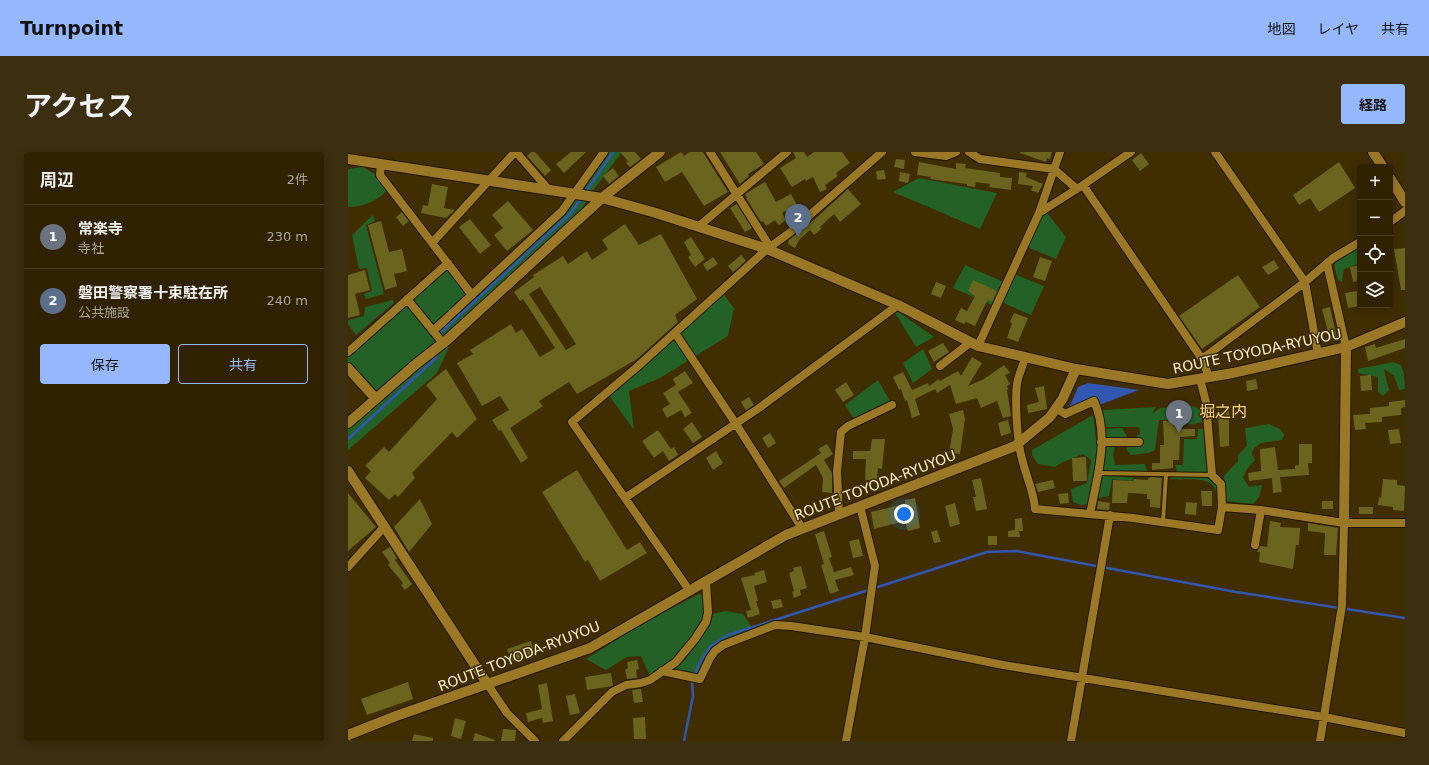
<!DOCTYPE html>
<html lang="ja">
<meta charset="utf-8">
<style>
body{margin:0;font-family:"DejaVu Sans","Noto Sans JP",sans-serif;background:#3c2f0f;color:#f1f3f6}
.controls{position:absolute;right:12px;top:12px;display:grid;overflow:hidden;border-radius:4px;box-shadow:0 2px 10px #0003}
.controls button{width:36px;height:36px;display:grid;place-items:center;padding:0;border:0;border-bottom:1px solid #4b3f22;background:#302200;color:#f1f3f6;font:20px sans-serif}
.you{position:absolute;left:556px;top:362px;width:14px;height:14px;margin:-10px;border:3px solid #fff;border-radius:50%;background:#1a73e8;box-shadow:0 0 0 6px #1a73e833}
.badge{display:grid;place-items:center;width:26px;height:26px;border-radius:50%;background:#95b7fd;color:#fff;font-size:13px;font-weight:700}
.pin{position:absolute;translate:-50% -33px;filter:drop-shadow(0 1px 2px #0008)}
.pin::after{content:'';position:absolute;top:21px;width:14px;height:12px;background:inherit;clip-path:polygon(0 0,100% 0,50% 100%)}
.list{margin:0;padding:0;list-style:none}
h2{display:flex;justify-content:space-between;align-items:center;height:52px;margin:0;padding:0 16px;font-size:17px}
h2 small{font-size:13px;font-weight:400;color:#a8a499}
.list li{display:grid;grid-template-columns:26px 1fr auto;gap:12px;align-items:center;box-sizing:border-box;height:64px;padding:0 16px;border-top:1px solid #4b3f22}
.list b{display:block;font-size:15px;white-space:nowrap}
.list p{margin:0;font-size:13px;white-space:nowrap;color:#a8a499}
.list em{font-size:13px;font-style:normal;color:#a8a499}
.actions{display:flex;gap:8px;padding:12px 16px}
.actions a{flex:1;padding:9px 0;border:1px solid #95b7fd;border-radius:4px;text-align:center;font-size:14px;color:#95b7fd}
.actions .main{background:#95b7fd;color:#111}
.icon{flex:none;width:22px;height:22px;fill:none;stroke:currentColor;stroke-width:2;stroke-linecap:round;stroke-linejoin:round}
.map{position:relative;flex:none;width:1057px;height:589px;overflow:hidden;border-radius:4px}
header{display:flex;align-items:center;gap:24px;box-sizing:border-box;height:56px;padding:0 20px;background:#95b7fd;color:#111}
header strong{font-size:19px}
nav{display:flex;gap:22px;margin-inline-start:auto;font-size:14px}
.intro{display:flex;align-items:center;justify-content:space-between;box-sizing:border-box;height:96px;padding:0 24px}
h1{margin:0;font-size:28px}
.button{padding:10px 18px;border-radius:4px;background:#95b7fd;color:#111;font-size:14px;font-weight:700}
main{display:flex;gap:24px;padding:0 24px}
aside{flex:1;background:#302200;border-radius:4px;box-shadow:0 2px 10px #0003}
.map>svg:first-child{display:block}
.green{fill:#236126}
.water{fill:#3157b1}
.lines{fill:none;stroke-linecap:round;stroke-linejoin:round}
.stream{stroke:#3157b1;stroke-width:2.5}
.building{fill:#6a641e;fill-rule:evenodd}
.service-casing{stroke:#221701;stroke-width:6}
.minor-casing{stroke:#221701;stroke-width:10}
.tertiary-casing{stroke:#221701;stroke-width:12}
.secondary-casing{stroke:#221701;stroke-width:12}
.service{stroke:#9b7826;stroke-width:4}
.minor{stroke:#9b7826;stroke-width:8}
.tertiary{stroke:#9b7826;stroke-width:10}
.secondary{stroke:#9b7826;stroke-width:10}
.labels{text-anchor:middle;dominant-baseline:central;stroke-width:3;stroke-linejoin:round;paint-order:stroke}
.street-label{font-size:14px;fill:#fdeed0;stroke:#402d00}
.quarter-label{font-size:16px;fill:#fad486;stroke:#402d00}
</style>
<header>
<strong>Turnpoint</strong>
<nav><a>地図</a><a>レイヤ</a><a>共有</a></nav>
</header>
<div class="intro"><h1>アクセス</h1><a class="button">経路</a></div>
<main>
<aside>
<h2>周辺<small>2件</small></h2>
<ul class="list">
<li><span class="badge" style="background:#6b7280">1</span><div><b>常楽寺</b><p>寺社</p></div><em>230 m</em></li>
<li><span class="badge" style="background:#5c6f8a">2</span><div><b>磐田警察署十束駐在所</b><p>公共施設</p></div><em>240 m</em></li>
</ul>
<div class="actions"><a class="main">保存</a><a>共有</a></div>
</aside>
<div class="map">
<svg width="1057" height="589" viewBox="0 0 1057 589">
<rect width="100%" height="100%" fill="#402d00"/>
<!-- green -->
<path class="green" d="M256,0H274L241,44L233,59L108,180L89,221L0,298V272L28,247L0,216V200L99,116L121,142L214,59Z
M15,15L30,24L40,37C31,48 15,55 0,55V17Z
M571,26L649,41L632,77L545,40Z
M699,61L718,85L708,107L679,95L666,122L696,134L683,163L653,150L649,155L605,136L617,113L660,132L692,66Z
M25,63L27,69L18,73L36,142L18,147L16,142L24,139L19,116L11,117L4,83Z
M1012,95V111L996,117L994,130L990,128L986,112Z
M373,139L386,156L380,184L312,226L281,239L286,278L260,242Z
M45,148L46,151L8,183L0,172V168L16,164L17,155Z
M546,159H549L586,185L568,195Z
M575,197L584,217L565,231L555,211Z
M1045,210L1053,213L1056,222L1057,237L1051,238L1046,224L1036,217L1041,238L1035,244L1030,240V225L1010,221V217Z
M530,228L544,253L508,270L497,253Z
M845,254L853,258L854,270L843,273L833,268H811L807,298L801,301L783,303L778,297L792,281L791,275H757L755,258L808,255L804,262L812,256Z
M745,263L750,303L741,352L733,353L725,350L723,337L739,331L743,308L735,302L713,311L707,315L690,312L684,303V298Z
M921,272L932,277L936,283L934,288L913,291L905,297L904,303L907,308L899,317L895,325L901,335L914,333L911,345L905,352L878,349L876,324L890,309V303L899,294L897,276Z
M774,276L781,288L768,290L765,303L767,313L797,312L800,323L753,321L756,277Z
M850,277H857L861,319L873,332L870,368L867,367C869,360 868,355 869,348C870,321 841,329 823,327V323L829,320L827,313H835L836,287H849Z
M752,323L786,326L784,329L764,327L761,344L751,346L748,343Z
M351,442L359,446L360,463L378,459L395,462L407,480L369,498L353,524L314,519L303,527L293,504L279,505L258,518L238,507L270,487L282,474L301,468Z"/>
<!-- water -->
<path class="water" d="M740,231L791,238L751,253L747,246L721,256L730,235Z"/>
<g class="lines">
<!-- stream -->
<path class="stream" d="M237,41L265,0
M92,185L93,180L223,61L234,45
M0,287L88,206L89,200
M336,589L345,544L344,530L351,512L363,494L380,483L639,400L668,399L888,440L1057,466"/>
</g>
<!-- building -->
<path class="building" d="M183,0H187L203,18L197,24L179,4Z
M223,0H238L216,21L208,12Z
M272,0H287L293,7L282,15L278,11L280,9Z
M333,0L336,4L341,0H355L380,40L356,54L334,20L317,30L308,15Z
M372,0H408L416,12L400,22L401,24L392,32Z
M445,0H456L459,5L466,0H494L502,11L488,21L490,24L477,33L479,37L472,40L465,25L458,29L457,27L444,35L432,16L448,6Z
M672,0H704L702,7L699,6L698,10L672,1Z
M793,1L801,12L792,19L784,8Z
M548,7L557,8L556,17L546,15Z
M571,10L608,17V11L618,12L617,16L652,21V25L664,26L663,38L641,35L642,32L628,30L627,35L619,34V32L582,27L583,25L569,23Z
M991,10L1007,36L971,60L962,46L951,53L945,43Z
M265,16L271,24L261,32L255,24Z
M536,18L538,27L529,28L528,19Z
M552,20L562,22L560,31L551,29Z
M671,20L679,21L678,25L695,32L690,41L683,38L685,34L670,32Z
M417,30L428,50L443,42L449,53L434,61L438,68L431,73L427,68L418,74L415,69L413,70L398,46H399L397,42Z
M84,32L100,35L96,56L107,58L98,66L73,61L75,53L80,54Z
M500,37L513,52L492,70L486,62L472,75L473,77L466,83L462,78L451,88L447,96L440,92L441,88L466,68Z
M160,49L185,78L159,99L146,83L155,76L144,63Z
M389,52L404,76L397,80L382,56Z
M54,60L61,69L55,74L48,65Z
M122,67L143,93L132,102L111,75Z
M33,69L41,100L54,97L59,119L46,122L49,134L37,138L20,73Z
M277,72L291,93L313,82L349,147L327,163L330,170L289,207L229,242L221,230L191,249L195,254L162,276L180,306L173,311L153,278L151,279L144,268L161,258L152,244L134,254L109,211L125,202L122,198L163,172L168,181L174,177L192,205L207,196L175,147L172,149L166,140L186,125L185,123L215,104L220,112L239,99L244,108L260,97L254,88ZM192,135L228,192L218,198L181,142Z
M343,85L357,107L347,115L340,105L343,103L336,90Z
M1057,96V138H1053L1046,97Z
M393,103L398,109L385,120L380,114Z
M365,105L370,112L359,119L355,112Z
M692,105L704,109L697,129L685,125Z
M926,108L931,116L920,123L914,115Z
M1012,113V129L1005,130L1002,115Z
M17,118L22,138L7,142L12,163L0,166V123Z
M890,123L912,155L854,197L831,164Z
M625,128L649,139L644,150L640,147L627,174L618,170L616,172L607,168L613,156L619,159L627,144L620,139Z
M588,130L598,134L593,146L583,142Z
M1009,139L1012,154L1000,156L997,141Z
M982,155L989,186L982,187L974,157Z
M666,161L680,166L670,190L659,186L664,171L662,170Z
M1057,187V196L1020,209L1017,195L1027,192L1028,196Z
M595,191L601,200L586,210L580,199Z
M624,205L634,211L620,234L636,227L656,213L662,221L657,223L662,232L659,234L660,237L659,238L663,264L655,266L649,249L633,256L629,246L608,252L602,233L589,241L587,237L567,247L572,263L564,266L559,248L557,249L553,237L551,238L545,225L555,220L564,238L580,231L581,234L591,227L592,229L610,219L613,224Z
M98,217L129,267L109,286L104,280L64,321L67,326L50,345L47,342L41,348L17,326L23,319L17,314L36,295L41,300L89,247L78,233Z
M337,219L345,231L330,240L344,261L337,265L333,258L319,266L314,257L322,252L315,241L328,233L325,227Z
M1023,223L1024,238L1013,239L1012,224Z
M908,227L910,237L899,239L898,229Z
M498,230L506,243L495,250L487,238Z
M696,234L699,257L680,261L679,253L691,250L687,236Z
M401,245L406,253L398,258L393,250Z
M1057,248V255L1053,256V263L1034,265V270L1017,271L1018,277L1007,278L1005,263L1022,262V256L1041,254V250Z
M615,258L617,267L612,302L601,301L605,277L601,262Z
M881,259V294L872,295L870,260Z
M660,268L663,281L653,284L650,271Z
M833,268V277H847V284L832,285L831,308H825V316L804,318V311H812V293H816L815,269Z
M344,270L354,285L345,291L335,277Z
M1051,277L1053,291L1042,292L1040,278Z
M310,278L323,297L326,295L330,303L321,309L315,299L306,306L294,289Z
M422,281L428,291L420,296L414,286Z
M524,287H537L534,317L530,316L529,328H517L518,307H505V299H522Z
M479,292L485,302L476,308L484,321V341L474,340L475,326L468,313L436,336L431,329L473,301L470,297Z
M951,292H964V311H960L961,323L932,325L934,340L925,341L924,326L901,329L900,321L913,319L912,297L927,295L930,318L947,317V314L951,313Z
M368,299L375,311L365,318L358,306Z
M738,305L739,329H725L724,306Z
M229,318L279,398L292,390L299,401L252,429L240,408L237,410L194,340Z
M804,325L814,326L812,356L802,355V347H799V342L780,341L779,351H764L765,328L785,329L786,327L800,328V326Z
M633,326L639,357L628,359L625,345H628L624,328Z
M1035,327L1049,328V333L1057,334L1056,359L1045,358V355L1030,353L1031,345L1033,346Z
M705,328L707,336L690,340L687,332Z
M853,339H864V354H854Z
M0,341L28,375L0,399Z
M720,341L721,351L712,352L710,342Z
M567,346L572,376L560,379L557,369L526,377L523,360L557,352V348Z
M72,347L84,372L61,400L46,375Z
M750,349L762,351L761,358L749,357Z
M974,349H985V357H974Z
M838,350L849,351L848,363L837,362Z
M607,351L612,372L602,375L597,354Z
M1011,355H1025V362H1011Z
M674,366L675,379H671L672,385H660V379L667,378V367Z
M922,369L933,371L932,375L952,376L951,393H948L945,417L911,410L912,400H909L912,394L919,395Z
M960,371L990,376L988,403H976L977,381L960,379Z
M589,378L593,390L586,391L583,380Z
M476,379L484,405L481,406L486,420L503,415L506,423L487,428L491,439L482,442L473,413L476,412L467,382Z
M640,384H649V393H640Z
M511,387L515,404L505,406L501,389Z
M42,395L49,406L47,408L64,432L57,438L53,433L55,431L40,413L42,411L34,400Z
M453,414L459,436L452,438L453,443L446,446L444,440L446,439L441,421L446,419L445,416Z
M416,418L419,430L406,434L410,449H408L412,462L400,466L398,459L403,458L393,426L407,423L406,421Z
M433,447L435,455L425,457L423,449Z
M183,489L187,502L163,510L159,497Z
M289,508L291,517L288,518L289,526L279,527L277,518L280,516L279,510Z
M263,521L265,534L239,538L237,525Z
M60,530L65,547L19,563L13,547Z
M199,531L205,569L195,571L194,566L180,570L178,561L194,557L190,533Z
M293,537L295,550L286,551L284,538Z
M227,542L232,561L222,563L218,544Z
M297,565L298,587H286L285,566Z
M107,566L118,569L113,587L103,584Z
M155,577L168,578L167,589H153Z
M127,581L147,588L146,589H125Z
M66,582L85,586V589H64Z"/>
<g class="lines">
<!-- service casing -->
<g class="service-casing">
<path id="service" d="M751,321L864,323
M815,370L818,323
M0,588L1,589"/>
</g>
<!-- minor casing -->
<g class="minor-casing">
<path id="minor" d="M168,0L201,38
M362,0L422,95
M567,0L598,4L608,0
M621,0L632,7L706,17L729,37
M867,0L957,130L970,202
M33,12L32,23L124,143
M735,33L854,207L861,225
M691,61L735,33L783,0
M1042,70L1057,59
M351,74L439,0
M84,91L167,0
M979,112L998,195
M59,147L95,191
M85,179L214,59L256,0
M327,181L388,272L454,376
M630,194L691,61L712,0
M0,200L100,111
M677,206C675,213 672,220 670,227C666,243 669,290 674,307C678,324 686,340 687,357L785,366L870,378L874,355L873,332L864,323L858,250L852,227
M854,207L957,130L985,106L1012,90
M592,214L623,190
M708,256L717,262L746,249C762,284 749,326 742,362
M753,290H791
M277,346L411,256L550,153
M874,355L913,358L996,371H1057
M491,362L489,319L493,280L500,274L544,253
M907,393L913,358
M0,415L36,375
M341,438L224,270L289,215L419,97L440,82L534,0
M314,519L352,527L362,506L367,499L375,493L427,473L443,474L517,485L655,513L976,565L1057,581
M140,533L159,561L187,589
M215,589L264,540L278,533L293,531L302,528L328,510L347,487L358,470L360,461L358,429
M498,589L517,485L527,414L512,354
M723,589L762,363
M972,589L994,454L996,371"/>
</g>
<!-- tertiary casing -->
<g class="tertiary-casing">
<path id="tertiary" d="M0,7L254,46L308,61L419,97L550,153L630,194L728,217
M0,216L28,247
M0,271L68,212L99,188L254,46L312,0
M0,319L140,533
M996,371L998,195"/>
</g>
<!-- secondary casing -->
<g class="secondary-casing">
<path id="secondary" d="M1025,0L1035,15
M1042,26L1057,50
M0,583L48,564L242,496L438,383L667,294L702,265L715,246L728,217L820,232L885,221L998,195L1057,170"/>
</g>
<!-- service -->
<use href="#service" class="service"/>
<!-- minor -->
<use href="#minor" class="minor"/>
<!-- tertiary -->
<use href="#tertiary" class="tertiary"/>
<!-- secondary -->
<use href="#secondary" class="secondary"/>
</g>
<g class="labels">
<!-- street labels -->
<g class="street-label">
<text transform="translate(909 199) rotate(-12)">ROUTE TOYODA-RYUYOU</text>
<text transform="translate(527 333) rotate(-21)">ROUTE TOYODA-RYUYOU</text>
<text transform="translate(171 504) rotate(-21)">ROUTE TOYODA-RYUYOU</text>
</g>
<!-- quarter labels -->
<g class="quarter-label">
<text x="875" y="259">堀之内</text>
</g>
</g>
</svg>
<div class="controls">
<button>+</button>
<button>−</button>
<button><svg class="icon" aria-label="locate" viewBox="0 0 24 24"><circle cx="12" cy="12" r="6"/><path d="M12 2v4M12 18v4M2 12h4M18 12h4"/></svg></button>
<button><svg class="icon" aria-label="layers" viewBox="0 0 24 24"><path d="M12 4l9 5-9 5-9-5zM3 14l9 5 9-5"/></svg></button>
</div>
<div class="you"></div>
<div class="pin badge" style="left:831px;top:281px;background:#6b7280">1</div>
<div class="pin badge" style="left:450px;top:85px;background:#5c6f8a">2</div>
</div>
</main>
